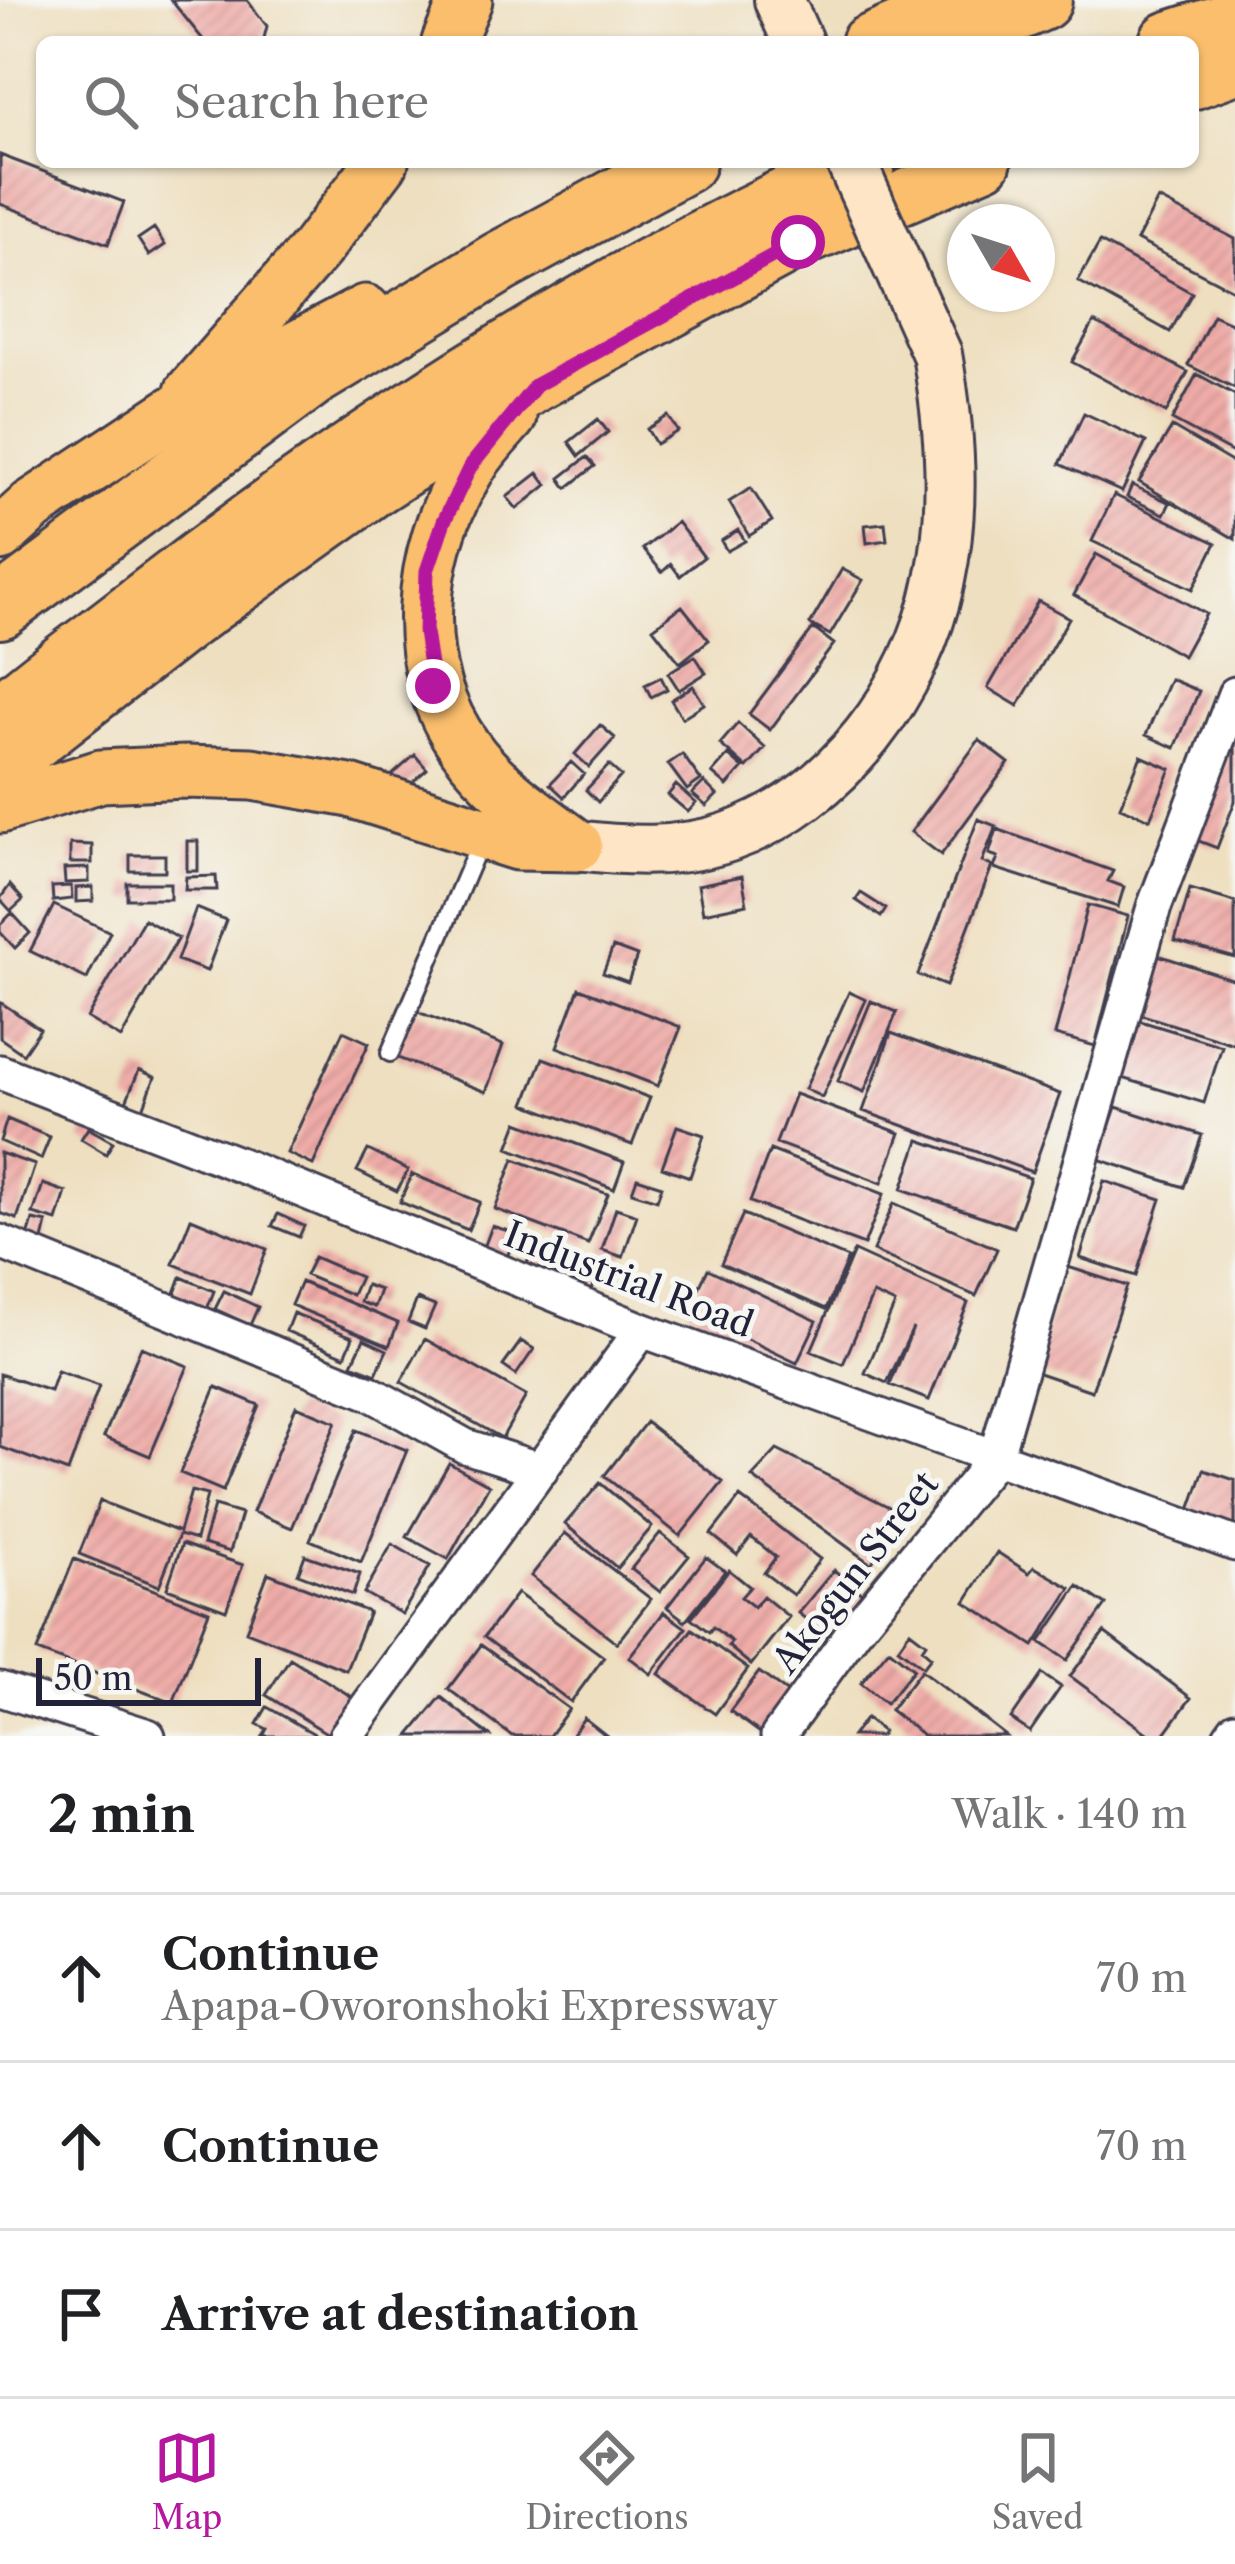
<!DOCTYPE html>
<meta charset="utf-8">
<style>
body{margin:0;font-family:"Libre Caslon Text",serif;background:#f2f2f2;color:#202124}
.compass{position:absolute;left:947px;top:204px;width:108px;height:108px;border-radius:50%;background:#fff;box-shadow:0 3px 9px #0004;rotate:129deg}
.scale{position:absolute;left:36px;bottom:30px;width:225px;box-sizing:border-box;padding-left:12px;border:6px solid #22223b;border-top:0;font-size:33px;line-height:42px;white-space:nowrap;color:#22223b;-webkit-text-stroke:9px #f6f6f2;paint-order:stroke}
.stop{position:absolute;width:36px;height:36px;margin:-27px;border:9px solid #b5179e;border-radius:50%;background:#fff}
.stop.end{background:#b5179e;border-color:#fff;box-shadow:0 3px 12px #0008}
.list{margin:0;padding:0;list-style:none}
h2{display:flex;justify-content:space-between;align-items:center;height:156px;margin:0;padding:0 48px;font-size:51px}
h2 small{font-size:39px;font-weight:400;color:#757577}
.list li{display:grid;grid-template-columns:78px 1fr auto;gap:36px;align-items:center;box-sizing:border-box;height:168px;padding:0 48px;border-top:3px solid #e0e0e0}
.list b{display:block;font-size:45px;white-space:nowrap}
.list p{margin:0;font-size:39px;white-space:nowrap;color:#757577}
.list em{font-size:39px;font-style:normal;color:#757577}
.icon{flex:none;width:66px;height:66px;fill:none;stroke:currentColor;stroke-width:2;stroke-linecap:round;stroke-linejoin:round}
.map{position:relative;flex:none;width:1235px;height:1736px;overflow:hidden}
.search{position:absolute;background:#fff;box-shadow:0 3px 9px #0004;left:36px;right:36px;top:36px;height:132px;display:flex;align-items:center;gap:30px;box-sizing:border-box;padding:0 42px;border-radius:18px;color:#757577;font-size:45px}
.sheet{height:660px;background:#fff}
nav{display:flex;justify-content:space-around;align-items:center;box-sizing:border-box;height:168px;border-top:3px solid #e0e0e0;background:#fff;font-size:33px;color:#757577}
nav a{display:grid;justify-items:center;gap:6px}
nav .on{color:#b5179e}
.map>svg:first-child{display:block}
.building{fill:url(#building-hatch)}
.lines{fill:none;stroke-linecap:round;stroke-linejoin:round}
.lane-casing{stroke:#413e4f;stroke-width:22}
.street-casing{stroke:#413e4f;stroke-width:39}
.secondary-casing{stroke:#413e4f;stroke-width:54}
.primary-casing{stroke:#413e4f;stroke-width:57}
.highway-casing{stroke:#413e4f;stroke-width:66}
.lane{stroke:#fff;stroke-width:16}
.street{stroke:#fff;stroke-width:33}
.secondary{stroke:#fde5c5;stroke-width:48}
.primary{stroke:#fabe6d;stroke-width:51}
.highway{stroke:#fabe6d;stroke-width:60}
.secondary-bridge-casing{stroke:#413e4f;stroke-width:54;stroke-linecap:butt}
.secondary-bridge{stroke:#fde5c5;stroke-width:48}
.route{stroke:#b5179e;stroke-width:15}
.labels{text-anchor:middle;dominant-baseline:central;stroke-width:10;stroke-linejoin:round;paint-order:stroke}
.street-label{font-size:36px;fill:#22223b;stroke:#f6f6f2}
</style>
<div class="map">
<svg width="1235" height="1736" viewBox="0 0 1235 1736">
<defs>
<pattern id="building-hatch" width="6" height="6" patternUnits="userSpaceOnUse" patternTransform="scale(3)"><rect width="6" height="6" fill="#efaca8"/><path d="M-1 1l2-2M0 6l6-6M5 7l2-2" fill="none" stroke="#cd9492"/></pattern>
</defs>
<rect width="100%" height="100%" fill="#f6f6f2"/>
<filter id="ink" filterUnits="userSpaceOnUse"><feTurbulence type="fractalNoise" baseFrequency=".00833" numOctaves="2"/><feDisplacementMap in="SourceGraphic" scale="24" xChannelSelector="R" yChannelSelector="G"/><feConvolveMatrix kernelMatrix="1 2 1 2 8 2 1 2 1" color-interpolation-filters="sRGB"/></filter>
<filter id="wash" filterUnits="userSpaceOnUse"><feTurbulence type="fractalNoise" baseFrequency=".004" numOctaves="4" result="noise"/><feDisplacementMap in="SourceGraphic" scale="48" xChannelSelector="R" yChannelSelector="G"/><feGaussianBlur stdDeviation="2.7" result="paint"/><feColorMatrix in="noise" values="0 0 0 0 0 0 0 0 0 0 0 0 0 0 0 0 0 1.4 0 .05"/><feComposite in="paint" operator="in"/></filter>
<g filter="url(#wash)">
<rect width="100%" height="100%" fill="#eedfc0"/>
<g id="blocks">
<!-- building -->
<path class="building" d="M171,0H247L267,26L263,42H205Z
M0,155L124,202L108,244L0,204Z
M1158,199L1235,239V291L1137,240Z
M154,228L165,245L149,256L138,239Z
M1100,242L1192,293L1170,332L1078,281Z
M1213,315L1235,325V388L1188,365Z
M1094,322L1188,372L1166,413L1072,362Z
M1197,374L1235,395V454L1172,420Z
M1084,413L1146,442L1122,492L1060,464Z
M668,416L678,431L656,444L647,429Z
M598,419L608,432L579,456L569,442Z
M1172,427L1235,464V539L1139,482Z
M587,457L595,466L567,488L560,478Z
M538,473L547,485L517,509L507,497Z
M1132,485L1170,503L1164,514L1127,497Z
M751,488L772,521L749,536L729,502Z
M1114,495L1216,543L1193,589L1092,541Z
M677,522L704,557L680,576L671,564L662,572L643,549Z
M885,523L887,540L867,543L865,525Z
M738,530L745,541L727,551L721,541Z
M1096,554L1206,614L1183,656L1074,595Z
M842,569L863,580L830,635L810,624Z
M1038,601L1069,618L1018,706L988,688Z
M682,606L709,640L680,663L653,628Z
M813,628L834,644L770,730L749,714Z
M695,656L706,673L679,690L668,673Z
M661,677L667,689L651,697L645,685Z
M1170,679L1199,691L1175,748L1146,735Z
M693,686L704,704L682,718L671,700Z
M738,723L765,748L747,768L720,744Z
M600,725L615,738L589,767L575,754Z
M1235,738V801L1217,848L1196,840Z
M979,740L1009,763L941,855L911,832Z
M682,754L701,780L687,790L668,764Z
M415,755L427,769L400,793L388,779Z
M728,755L743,768L727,786L712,773Z
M1141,756L1171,769L1150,819L1120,807Z
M571,762L584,774L564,797L550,784Z
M609,765L621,776L598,802L586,790Z
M704,782L717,795L706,806L692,794Z
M676,785L696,803L688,812L668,795Z
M978,819L996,826L982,862L992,866L946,986L918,975Z
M997,829L1113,871L1108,881L1124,887L1118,907L994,868L998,857L989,854Z
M187,841H198V871H187Z
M70,844L92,845V863H70Z
M130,855H165V871H130Z
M89,868V882L65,883L64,869Z
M216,876L217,890H185L186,877Z
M742,876L747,904L703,913L698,885Z
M127,883H170V899H127Z
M10,885L23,900L11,911L0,899Z
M71,886L72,899L53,901L52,887Z
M93,887V901L76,902V888Z
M1190,889L1235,902V958L1175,941Z
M861,893L886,909L881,917L856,900Z
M54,905L110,932L87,979L30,951Z
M1088,905L1128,916L1095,1046L1055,1035Z
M196,908L226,920L207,971L177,960Z
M12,913L30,933L15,948L0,932V925Z
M144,919L178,938L121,1038L87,1018Z
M613,947L637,956L628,982L603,973Z
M1155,954L1235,980L1234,1044L1136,1013Z
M579,988L681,1027L658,1086L557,1047Z
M849,992L866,1000L822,1097L805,1089Z
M871,1001L897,1012L864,1092L838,1081Z
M0,1002L40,1029L23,1054L0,1038Z
M413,1010L503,1045L486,1092L395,1057Z
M1134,1019L1222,1046L1204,1103L1116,1076Z
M343,1031L369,1043L313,1165L287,1153Z
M891,1033L1060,1094L1032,1172L863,1111Z
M543,1058L650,1098L632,1145L525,1104Z
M139,1070L155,1077L143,1109L126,1102Z
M795,1094L900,1133L882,1183L776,1143Z
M1116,1107L1202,1135L1184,1187L1098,1159Z
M7,1119L50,1137L41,1159L0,1141Z
M518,1122L624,1162L614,1189L508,1148Z
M677,1126L704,1135L690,1177L662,1167Z
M88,1128L113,1142L106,1154L81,1139Z
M919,1140L1030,1178L1013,1227L902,1189Z
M368,1150L408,1170L397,1191L357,1171Z
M770,1150L884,1194L864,1245L750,1202Z
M0,1153L35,1165L17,1219L0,1213Z
M514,1159L608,1194L588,1244L495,1209Z
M412,1174L480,1202L468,1230L400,1202Z
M637,1178L662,1186L657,1200L632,1192Z
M1104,1181L1161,1199L1136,1276L1080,1258Z
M43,1184L66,1192L57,1221L33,1214Z
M894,1203L997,1249L976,1296L873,1251Z
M616,1208L637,1215L623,1257L602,1250Z
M278,1214L304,1226L299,1237L272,1226Z
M743,1214L848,1258L826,1309L721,1264Z
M191,1218L267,1249L250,1294L173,1264Z
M33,1220L47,1223L42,1244L27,1240Z
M492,1226L515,1233L506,1261L482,1253Z
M533,1246L550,1252L542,1273L526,1267Z
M854,1251L968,1303L929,1400L890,1385L913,1328L887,1383L865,1373L895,1304L873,1294L843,1364L811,1351Z
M314,1257L360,1277L352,1295L305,1275Z
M564,1257L599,1273L589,1294L554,1278Z
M1068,1267L1127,1286L1092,1391L1033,1371Z
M708,1269L817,1321L797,1363L688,1311Z
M181,1277L214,1291L207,1309L174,1296Z
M301,1282L398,1323L389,1346L291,1305Z
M366,1285L380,1290L374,1307L360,1302Z
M224,1291L258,1307L250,1325L215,1309Z
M417,1299L435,1306L425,1329L408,1322Z
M293,1313L353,1337L345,1356L286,1331Z
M364,1339L387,1350L376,1374L352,1364Z
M425,1339L526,1396L502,1438L401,1382Z
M521,1341L534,1349L516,1375L503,1366Z
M141,1347L188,1366L150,1456L104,1437Z
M57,1371L99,1386L68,1472L0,1447V1374L50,1391Z
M216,1387L259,1405L223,1491L180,1473Z
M296,1406L336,1422L292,1528L253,1512Z
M646,1422L723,1482L680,1536L604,1476Z
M356,1430L407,1450L361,1562L310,1540Z
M777,1450L903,1514L871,1564L752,1477Z
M449,1463L489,1485L448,1559L407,1537Z
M1204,1470L1235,1480V1532L1188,1516Z
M600,1483L652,1527L617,1568L565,1524Z
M191,1491L207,1495L196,1540L179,1535L159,1586L79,1554L100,1501L179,1532Z
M740,1497L820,1559L793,1595L764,1573L776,1557L751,1537L737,1555L711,1534Z
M214,1506L241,1514L230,1552L203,1544Z
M565,1533L651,1599L617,1643L531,1576Z
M660,1533L689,1556L660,1592L631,1569Z
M182,1544L243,1565L226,1610L167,1588Z
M392,1544L430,1566L402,1614L364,1593Z
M997,1552L1029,1573L1034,1567L1071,1588L1034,1646L965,1602Z
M305,1555L360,1574L353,1595L298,1574Z
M706,1557L725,1571L685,1621L667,1607Z
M74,1559L209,1611L173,1703L37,1651Z
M729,1570L750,1587L741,1597L754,1607L763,1596L789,1617L751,1665L728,1646L732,1642L713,1627L709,1632L691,1618Z
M834,1570L864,1595L829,1637L798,1613Z
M268,1573L369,1612L346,1670L246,1631Z
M1078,1586L1106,1605L1067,1660L1040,1642Z
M517,1593L604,1657L571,1702L484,1637Z
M664,1612L686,1628L651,1674L629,1657Z
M692,1629L748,1669L715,1714L659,1674Z
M910,1631L926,1643L922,1649L931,1657L923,1667L898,1648Z
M1104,1632L1191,1698L1163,1736H1151L1070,1676Z
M481,1645L569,1709L549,1736H512L448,1689Z
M889,1649L914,1669L886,1703L861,1683Z
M290,1658L352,1697L328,1734L266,1695Z
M921,1670L1006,1736H924L890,1710Z
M759,1672L792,1696L763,1735L730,1711Z
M1042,1674L1061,1687L1030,1732L1011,1719Z
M441,1697L490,1736H409Z
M267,1707L318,1736H263L267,1729L257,1724Z
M584,1718L607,1736H571Z
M866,1718L883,1732L880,1736H852Z"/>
</g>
</g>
<g filter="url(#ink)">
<use href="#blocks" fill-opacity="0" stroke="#413e4f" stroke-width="3"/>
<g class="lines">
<!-- lane casing -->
<g class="lane-casing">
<path id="lane" d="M390,1053L481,840"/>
</g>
<!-- street casing -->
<g class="street-casing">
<path id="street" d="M0,1072L248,1168L642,1330L1235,1544
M0,1242L370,1393L465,1446L541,1470
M0,1689L148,1736
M346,1736L642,1330
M778,1736L854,1631L995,1458L1154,907L1235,694
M1230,1736L1235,1729"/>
</g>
<!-- secondary casing -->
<g class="secondary-casing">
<path id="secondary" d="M779,0L798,42
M576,845C626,851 679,854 729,837C838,799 917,691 940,580C956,505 950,429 937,354"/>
</g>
<!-- primary casing -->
<g class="primary-casing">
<path id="primary" d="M448,42L466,0
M867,42L963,0
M1193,83L1235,68
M191,392L316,249L382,162
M510,417C496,433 480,450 469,468C418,552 406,664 465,747C493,787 537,816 576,845
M0,535L32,506L174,412L365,311
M0,770L190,622L376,489L536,385L798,242L985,162
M0,807L101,776L185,772L252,774L350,791L517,844L576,845"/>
</g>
<!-- highway casing -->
<g class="highway-casing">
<path id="highway" d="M944,42L1041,0
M1170,42L1235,21
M0,608L312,376L500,262L685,162
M0,716C46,676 96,641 144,603C367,431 607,276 865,162"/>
</g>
<!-- lane -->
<use href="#lane" class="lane"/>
<!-- street -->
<use href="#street" class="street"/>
<!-- secondary -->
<use href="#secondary" class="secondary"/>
<!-- primary -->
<use href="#primary" class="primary"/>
<!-- highway -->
<use href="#highway" class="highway"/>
<!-- secondary-bridge casing -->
<g class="secondary-bridge-casing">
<path id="secondary-bridge" d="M851,162L937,354"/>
</g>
<!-- secondary-bridge -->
<use href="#secondary-bridge" class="secondary-bridge"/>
</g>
</g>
<g class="lines" filter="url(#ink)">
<!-- route -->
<path class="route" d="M433,686L425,632L427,571L444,521L470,467L536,385L798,242"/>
</g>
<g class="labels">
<!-- street labels -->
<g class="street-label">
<text transform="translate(629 1279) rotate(21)">Industrial Road</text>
<text transform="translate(855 1572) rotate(-52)">Akogun Street</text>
</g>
</g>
</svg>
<svg class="compass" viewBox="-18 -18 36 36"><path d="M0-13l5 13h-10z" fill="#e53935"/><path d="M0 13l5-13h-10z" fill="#757577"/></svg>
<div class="scale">50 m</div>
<div class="stop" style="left:798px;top:242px"></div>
<div class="stop end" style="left:433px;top:686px"></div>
<div class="search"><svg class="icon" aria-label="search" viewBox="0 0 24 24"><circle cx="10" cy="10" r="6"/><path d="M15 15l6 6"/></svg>Search here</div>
</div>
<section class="sheet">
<h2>2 min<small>Walk · 140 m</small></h2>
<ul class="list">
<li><svg class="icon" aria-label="ahead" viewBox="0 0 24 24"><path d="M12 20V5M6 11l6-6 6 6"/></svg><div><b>Continue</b><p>Apapa-Oworonshoki Expressway</p></div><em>70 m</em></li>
<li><svg class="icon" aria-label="ahead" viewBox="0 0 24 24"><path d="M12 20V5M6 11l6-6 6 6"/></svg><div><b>Continue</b></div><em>70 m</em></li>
<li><svg class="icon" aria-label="arrive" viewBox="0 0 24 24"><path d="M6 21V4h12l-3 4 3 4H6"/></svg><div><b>Arrive at destination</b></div></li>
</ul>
</section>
<nav>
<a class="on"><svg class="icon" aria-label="map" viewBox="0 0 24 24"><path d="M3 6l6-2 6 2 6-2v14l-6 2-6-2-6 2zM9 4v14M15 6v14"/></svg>Map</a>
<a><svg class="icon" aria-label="directions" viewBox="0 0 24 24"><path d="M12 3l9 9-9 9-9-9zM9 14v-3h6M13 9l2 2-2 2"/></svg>Directions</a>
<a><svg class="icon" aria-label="saved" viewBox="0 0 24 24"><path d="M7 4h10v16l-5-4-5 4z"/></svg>Saved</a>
</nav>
